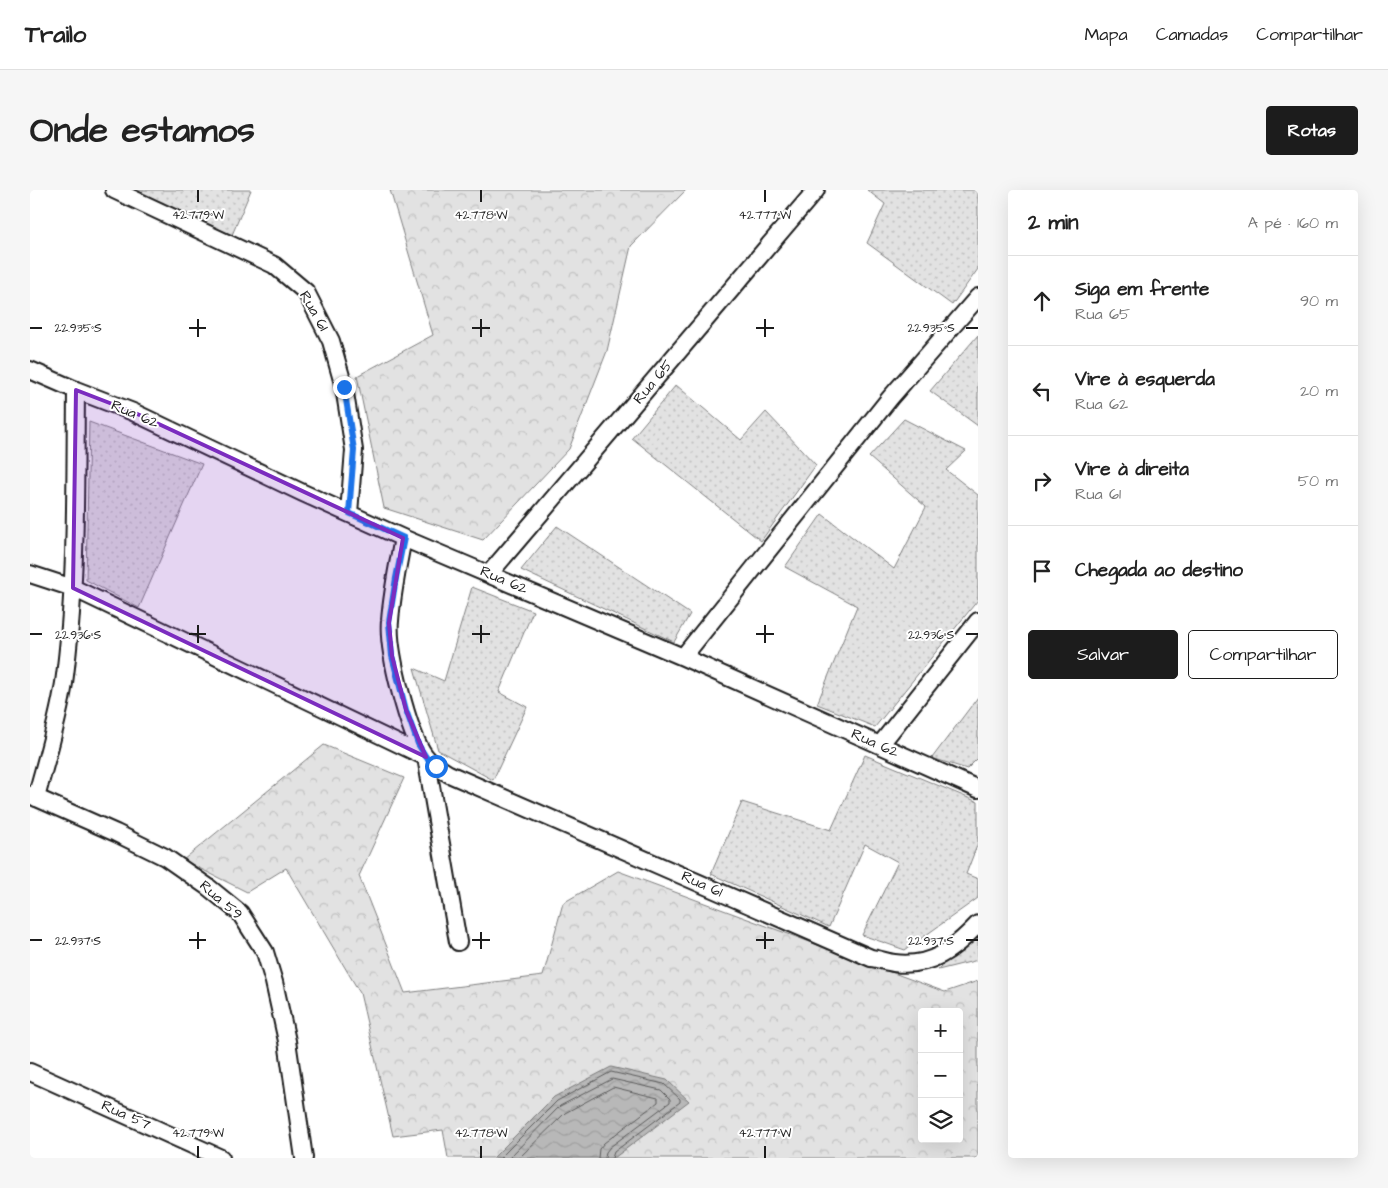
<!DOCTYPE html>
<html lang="pt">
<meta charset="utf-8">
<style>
body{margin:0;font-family:"Architects Daughter",sans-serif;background:#f6f6f6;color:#222}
.controls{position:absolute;right:15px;bottom:15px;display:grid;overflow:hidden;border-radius:5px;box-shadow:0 5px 20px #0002}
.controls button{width:45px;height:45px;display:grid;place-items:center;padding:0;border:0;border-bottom:1px solid #e0e0e0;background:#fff;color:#222;font:25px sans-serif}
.stop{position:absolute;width:15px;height:15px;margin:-11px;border:4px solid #1a73e8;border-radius:50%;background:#fff}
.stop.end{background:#1a73e8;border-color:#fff;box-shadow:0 1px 5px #0008}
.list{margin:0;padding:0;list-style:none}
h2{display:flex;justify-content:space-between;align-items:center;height:65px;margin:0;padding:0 20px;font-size:21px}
h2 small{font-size:16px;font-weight:400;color:#767676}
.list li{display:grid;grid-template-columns:32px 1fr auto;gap:15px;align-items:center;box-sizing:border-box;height:90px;padding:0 20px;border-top:1px solid #e0e0e0}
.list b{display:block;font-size:19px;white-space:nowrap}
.list p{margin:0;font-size:16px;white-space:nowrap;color:#767676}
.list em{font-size:16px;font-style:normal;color:#767676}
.actions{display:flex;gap:10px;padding:15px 20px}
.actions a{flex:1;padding:11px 0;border:1px solid #1c1c1c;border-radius:5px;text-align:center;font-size:18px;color:#1c1c1c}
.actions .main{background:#1c1c1c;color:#fff}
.icon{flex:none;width:28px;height:28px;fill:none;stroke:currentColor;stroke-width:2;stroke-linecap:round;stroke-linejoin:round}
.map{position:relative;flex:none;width:948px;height:968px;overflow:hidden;border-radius:5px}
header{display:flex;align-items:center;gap:30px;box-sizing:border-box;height:70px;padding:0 25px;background:#fff;border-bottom:1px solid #e0e0e0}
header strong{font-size:24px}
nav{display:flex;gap:28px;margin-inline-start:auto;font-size:18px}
.intro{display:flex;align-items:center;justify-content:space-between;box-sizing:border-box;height:120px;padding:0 30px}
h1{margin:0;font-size:35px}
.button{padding:12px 22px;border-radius:5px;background:#1c1c1c;color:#fff;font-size:18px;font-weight:700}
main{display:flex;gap:30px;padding:0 30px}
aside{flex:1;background:#fff;border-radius:5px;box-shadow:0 5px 20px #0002}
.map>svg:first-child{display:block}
.grass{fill:url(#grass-dots);stroke:#7f7f7f}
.forest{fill:url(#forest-crowns);stroke:#7f7f7f;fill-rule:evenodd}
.water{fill:url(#water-waves);stroke:#7a7a7a}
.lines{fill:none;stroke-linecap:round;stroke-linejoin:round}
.shore{stroke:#5a5a5a;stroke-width:1}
.street-casing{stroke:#1c1c1c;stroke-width:20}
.street{stroke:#fff;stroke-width:16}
.route{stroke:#1a73e8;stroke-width:6}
.marked{fill:#7b2cbf;fill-opacity:0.2;stroke:#7b2cbf;stroke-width:4;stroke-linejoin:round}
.ticks{fill:none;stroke:#1c1c1c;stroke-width:2}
.labels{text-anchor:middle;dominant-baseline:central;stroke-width:4;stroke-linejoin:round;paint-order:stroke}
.street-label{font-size:15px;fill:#1c1c1c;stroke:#fff}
.ticks-label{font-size:12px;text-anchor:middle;fill:#1c1c1c;stroke:#fff;stroke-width:4;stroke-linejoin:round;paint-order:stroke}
</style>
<header>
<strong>Trailo</strong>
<nav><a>Mapa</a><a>Camadas</a><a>Compartilhar</a></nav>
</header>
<div class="intro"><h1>Onde estamos</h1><a class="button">Rotas</a></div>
<main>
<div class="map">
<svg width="948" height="968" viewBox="0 0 948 968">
<defs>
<pattern id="grass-dots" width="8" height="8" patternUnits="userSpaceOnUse" patternTransform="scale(1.25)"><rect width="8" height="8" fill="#e2e2e2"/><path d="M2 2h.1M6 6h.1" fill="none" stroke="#c1c1c1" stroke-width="1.8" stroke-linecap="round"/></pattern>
<pattern id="forest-crowns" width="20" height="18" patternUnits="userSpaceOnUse" patternTransform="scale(1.25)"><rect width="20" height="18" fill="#e2e2e2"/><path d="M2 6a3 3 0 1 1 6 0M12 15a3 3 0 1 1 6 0" fill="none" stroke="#c1c1c1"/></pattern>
<pattern id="water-waves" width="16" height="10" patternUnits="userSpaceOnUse" patternTransform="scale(1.25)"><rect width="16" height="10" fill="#b8b8b8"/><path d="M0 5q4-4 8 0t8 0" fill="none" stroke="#9e9e9e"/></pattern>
</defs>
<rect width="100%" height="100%" fill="#fff"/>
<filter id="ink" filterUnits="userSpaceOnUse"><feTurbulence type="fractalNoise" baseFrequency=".02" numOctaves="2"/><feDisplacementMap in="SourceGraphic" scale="10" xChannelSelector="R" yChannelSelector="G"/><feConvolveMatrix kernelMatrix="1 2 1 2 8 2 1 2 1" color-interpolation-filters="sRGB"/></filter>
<g filter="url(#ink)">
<!-- grass -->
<path class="grass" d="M101,0H221L202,45Z
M837,0H948V79L922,115L837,53L855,14Z
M948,145V236L900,201Z
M646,195L711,250L736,222L786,275L731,351L602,248Z
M874,229L936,261L916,280L948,305V410L845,537L787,514L827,416L755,377L792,324L864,379L896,317L839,267Z
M59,232L172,274L109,418L56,390Z
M527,336L660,424L644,452L491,380Z
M442,397L503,421L469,502L497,517L463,590L408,560L384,478L414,491Z
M948,507V568L937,579L902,568Z
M835,565L948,612V653L936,684L948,689V708L875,760L832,745L868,672L835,654L799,737L681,684L712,612L801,640Z
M948,741V770L908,780Z"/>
<!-- forest -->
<path class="forest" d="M360,0H656L601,56L577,161L539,259L453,350L354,318L327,186L403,145Z
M294,555L374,588L329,686L375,803L513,786L533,713L588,681L915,802L948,791V968H418L413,940L363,946L330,803L256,678L217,702L153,670ZM892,822H929V949H892Z"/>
<!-- water -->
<path class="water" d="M581,877L637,890L659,911L584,968H463L524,907Z"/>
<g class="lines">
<!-- shore -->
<path class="shore" d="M470,968L527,911L581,882L634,894L650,909V912L584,962L582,968
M479,968L530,916L582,889L631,900L640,909V912L580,957L576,962L575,968
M489,968L535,923L583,897L628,908V912L574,953L569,959L568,968"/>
<!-- street casing -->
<g class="street-casing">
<path id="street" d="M84,0L244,75L276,102L301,151L314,197L324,260L319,323
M0,180L46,200L103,222L273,303L373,348L653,467L948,599
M373,348C368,375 362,403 360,431C357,459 378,543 395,566C401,574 411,579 419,584L841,768C849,769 857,772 864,773C901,778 924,759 948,734
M0,384L43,398L396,567
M459,384L786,0
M653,467L860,208L948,107
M850,555L948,431
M396,567L428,752
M0,605L86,643L135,667L178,697L210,723L235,762L244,792L257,851L274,968
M6,608C16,570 28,532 34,493C47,396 45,298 46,200
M0,882L191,968"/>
</g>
<!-- street -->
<use href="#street" class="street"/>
</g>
</g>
<g class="lines" filter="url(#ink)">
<!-- route -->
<path class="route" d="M314,197L324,260L319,323L374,348L366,388L359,432L362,466L376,520L388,554L396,567L406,576"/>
</g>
<!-- marked area -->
<path class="marked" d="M46,200L103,222L373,348L359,433L362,466L376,520L396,567L43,398Z"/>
<!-- ticks -->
<path class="ticks" d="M168,0V12M451,0V12M735,0V12M168,129V147M451,129V147M735,129V147M0,138H12M159,138H176M442,138H460M726,138H744M936,138H948M168,435V453M451,435V453M735,435V453M0,444H12M159,444H176M442,444H460M726,444H744M936,444H948M168,742V759M451,742V759M735,742V759M0,750H12M159,750H176M442,750H460M726,750H744M936,750H948M168,956V968M451,956V968M735,956V968"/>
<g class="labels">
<!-- street labels -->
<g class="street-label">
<text transform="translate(284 121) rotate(60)">Rua 61</text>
<text transform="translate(623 192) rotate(-50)">Rua 65</text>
<text transform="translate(105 224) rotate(23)">Rua 62</text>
<text transform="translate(474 390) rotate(23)">Rua 62</text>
<text transform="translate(845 553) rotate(24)">Rua 62</text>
<text transform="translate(672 694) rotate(24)">Rua 61</text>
<text transform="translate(191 710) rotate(41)">Rua 59</text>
<text transform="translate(96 925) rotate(24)">Rua 57</text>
</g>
</g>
<g class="ticks-label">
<text x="168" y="29">42.779°W</text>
<text x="451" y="29">42.778°W</text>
<text x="735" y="29">42.777°W</text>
<text x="48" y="142">22.935°S</text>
<text x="901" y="142">22.935°S</text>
<text x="48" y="449">22.936°S</text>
<text x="901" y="449">22.936°S</text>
<text x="48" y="755">22.937°S</text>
<text x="901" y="755">22.937°S</text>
<text x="168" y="947">42.779°W</text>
<text x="451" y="947">42.778°W</text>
<text x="735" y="947">42.777°W</text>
</g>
</svg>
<div class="controls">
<button>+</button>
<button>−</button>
<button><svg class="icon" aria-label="layers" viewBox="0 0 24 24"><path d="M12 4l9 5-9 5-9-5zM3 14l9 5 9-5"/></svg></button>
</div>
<div class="stop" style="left:406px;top:576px"></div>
<div class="stop end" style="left:314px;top:197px"></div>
</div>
<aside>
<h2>2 min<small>A pé · 160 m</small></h2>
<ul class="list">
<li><svg class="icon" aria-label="ahead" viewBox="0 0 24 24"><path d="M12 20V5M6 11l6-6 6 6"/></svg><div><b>Siga em frente</b><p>Rua 65</p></div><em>90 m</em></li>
<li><svg class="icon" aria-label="left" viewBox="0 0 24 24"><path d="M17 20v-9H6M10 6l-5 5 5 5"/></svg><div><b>Vire à esquerda</b><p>Rua 62</p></div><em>20 m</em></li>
<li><svg class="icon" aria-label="right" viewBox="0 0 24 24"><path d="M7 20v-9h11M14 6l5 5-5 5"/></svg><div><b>Vire à direita</b><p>Rua 61</p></div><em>50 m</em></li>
<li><svg class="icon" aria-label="arrive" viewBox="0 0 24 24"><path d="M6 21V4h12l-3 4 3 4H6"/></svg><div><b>Chegada ao destino</b></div></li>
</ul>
<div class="actions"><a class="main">Salvar</a><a>Compartilhar</a></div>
</aside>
</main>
